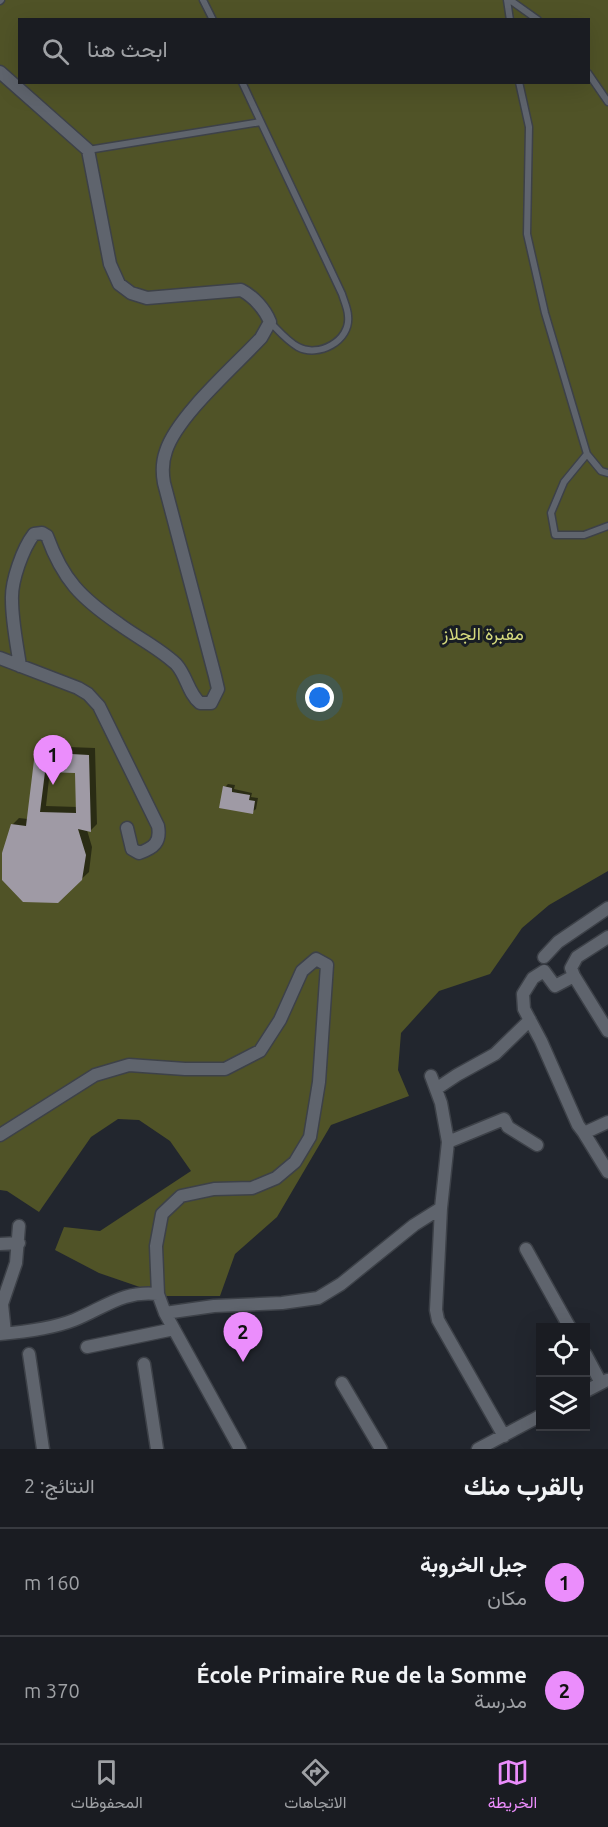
<!DOCTYPE html>
<html lang="ar">
<meta charset="utf-8">
<style>
body{margin:0;font-family:Ubuntu,Vazirmatn,sans-serif;background:#27292f;color:#f1f3f6;direction:rtl}
.controls{position:absolute;right:18px;bottom:18px;display:grid;overflow:hidden;border-radius:0px;box-shadow:0 6px 24px #0002}
.controls button{width:54px;height:54px;display:grid;place-items:center;padding:0;border:0;border-bottom:2px solid #383a40;background:#1a1c22;color:#f1f3f6;font:30px sans-serif}
.you{position:absolute;left:320px;top:698px;width:21px;height:21px;margin:-15px;border:4px solid #fff;border-radius:50%;background:#1a73e8;box-shadow:0 0 0 9px #1a73e833}
.badge{display:grid;place-items:center;width:39px;height:39px;border-radius:50%;background:#eb8dfc;color:#111;font-size:20px;font-weight:700}
.pin{position:absolute;translate:-50% -50px;filter:drop-shadow(0 2px 3px #0008)}
.pin::after{content:'';position:absolute;top:32px;width:21px;height:18px;background:inherit;clip-path:polygon(0 0,100% 0,50% 100%)}
.list{margin:0;padding:0;list-style:none}
h2{display:flex;justify-content:space-between;align-items:center;height:78px;margin:0;padding:0 24px;font-size:26px}
h2 small{font-size:20px;font-weight:400;color:#9fa1a5}
.list li{display:grid;grid-template-columns:39px 1fr auto;gap:18px;align-items:center;box-sizing:border-box;height:108px;padding:0 24px;border-top:2px solid #383a40}
.list b{display:block;font-size:22px;white-space:nowrap}
.list p{margin:0;font-size:20px;white-space:nowrap;color:#9fa1a5}
.list em{font-size:20px;font-style:normal;color:#9fa1a5}
.icon{flex:none;width:33px;height:33px;fill:none;stroke:currentColor;stroke-width:2;stroke-linecap:round;stroke-linejoin:round}
.map{position:relative;flex:none;width:608px;height:1449px;overflow:hidden;direction:ltr}
.search{position:absolute;background:#1a1c22;box-shadow:0 6px 24px #0002;left:18px;right:18px;top:18px;height:66px;display:flex;align-items:center;gap:15px;box-sizing:border-box;padding:0 21px;border-radius:0px;color:#9fa1a5;font-size:22px}
.sheet{height:294px;background:#1a1c22}
nav{display:flex;justify-content:space-around;align-items:center;box-sizing:border-box;height:84px;border-top:2px solid #383a40;background:#1a1c22;font-size:16px;color:#9fa1a5}
nav a{display:grid;justify-items:center;gap:3px}
nav .on{color:#eb8dfc}
.map>svg:first-child{display:block}
.green{fill:#505327;fill-rule:evenodd}
.shadow{fill:#0007;fill-rule:evenodd}
.building{fill:#9f9aa5;fill-rule:evenodd}
.lines{fill:none;stroke-linecap:round;stroke-linejoin:round}
.lane-casing{stroke:#3d4148;stroke-width:9}
.street-casing{stroke:#3d4148;stroke-width:15}
.lane{stroke:#5f646d;stroke-width:6}
.street{stroke:#5f646d;stroke-width:12}
.labels{text-anchor:middle;dominant-baseline:central;stroke-width:6;stroke-linejoin:round;paint-order:stroke}
.park-label{font-size:18px;fill:#d4d97d;stroke:#181d24}
</style>
<div class="map">
<svg width="608" height="1449" viewBox="0 0 608 1449">
<rect width="100%" height="100%" fill="#22262e"/>
<!-- green -->
<path class="green" d="M0,0H608V871L549,905L522,928L490,974L439,991L401,1033L398,1070L409,1096L331,1125L277,1217L235,1254L220,1296H166L99,1273L55,1250L64,1227L100,1231L191,1171L170,1141L139,1120L118,1119L91,1137L39,1212L7,1191L0,1190ZM20,20H588V82H20Z"/>
<!-- shadow -->
<path class="shadow" d="M43,746L95,748L97,824L90,831L87,830L92,847L89,872L57,902L12,825L19,818L28,819L36,753ZM50,770L77,771L78,807L46,806Z
M228,784L235,785L234,789L252,793L251,797L258,798L256,809L252,812L225,787Z"/>
<!-- building -->
<path class="building" d="M35,752L89,755L91,832L78,829L86,855L82,880L58,903L23,902L2,880V853L11,824L26,826ZM45,772L75,773L76,813L40,812Z
M223,786L232,788V792L250,795L249,800L255,801L253,814L219,808Z"/>
<g class="lines">
<!-- lane casing -->
<g class="lane-casing">
<path id="lane" d="M203,0L213,20
M507,0L510,20
M510,0L538,20
M0,1L1,0
M588,73L608,102
M242,82L342,294C344,301 348,309 348,316C351,341 318,358 298,347C287,341 278,330 270,322
M519,82L529,127L527,234L545,313L587,454L564,482L551,513L555,535H584L608,526
M88,150L261,122
M587,454L601,471L608,473"/>
</g>
<!-- street casing -->
<g class="street-casing">
<path id="street" d="M0,72L88,150L110,264L119,284L131,293L147,298L241,290C253,296 265,309 270,322L261,338C235,366 177,416 166,451C162,462 162,472 164,483L215,676L218,689L211,703H200C188,693 187,676 176,664C159,648 138,638 119,624C81,598 63,580 47,536L42,533L34,534C23,548 11,581 12,600C12,622 17,645 20,666
M0,658L78,688L88,694L99,706L158,826C161,842 154,848 139,853L132,849L127,828
M608,937L577,957L571,968L574,976L608,1031
M544,957L558,942L608,908
M574,976L555,986L544,971L533,978L523,994L524,1009L541,1041L578,1125L584,1133L608,1122
M431,1076L441,1103L448,1142L441,1208L436,1310L438,1320L504,1436
M436,1089L457,1075L495,1054L530,1020
M584,1133L608,1172
M0,1135L95,1075L129,1065L185,1069H225L260,1051L280,1020L302,971L316,959L327,965L319,1082L310,1137L295,1162L276,1178L252,1188L214,1189L181,1196L162,1214L156,1246L158,1294L165,1313L240,1449
M448,1142L504,1119L508,1127L537,1145
M0,1244L19,1243
M526,1249L570,1328
M165,1313L214,1306L282,1303L318,1298L341,1284L414,1225L441,1208
M5,1333L2,1304L16,1263L19,1226
M0,1334C24,1332 51,1329 74,1320C104,1308 123,1290 158,1294
M87,1347L174,1329
M29,1354L43,1449
M586,1355L601,1383
M144,1364L157,1449
M342,1383L381,1449
M586,1391L607,1380
M478,1449L540,1416"/>
</g>
<!-- lane -->
<use href="#lane" class="lane"/>
<!-- street -->
<use href="#street" class="street"/>
</g>
<g class="labels">
<!-- park labels -->
<g class="park-label">
<text x="483" y="633">مقبرة الجلاز</text>
</g>
</g>
</svg>
<div class="controls">
<button><svg class="icon" aria-label="locate" viewBox="0 0 24 24"><circle cx="12" cy="12" r="6"/><path d="M12 2v4M12 18v4M2 12h4M18 12h4"/></svg></button>
<button><svg class="icon" aria-label="layers" viewBox="0 0 24 24"><path d="M12 4l9 5-9 5-9-5zM3 14l9 5 9-5"/></svg></button>
</div>
<div class="you"></div>
<div class="pin badge" style="left:53px;top:785px">1</div>
<div class="pin badge" style="left:243px;top:1362px">2</div>
<div class="search"><svg class="icon" aria-label="search" viewBox="0 0 24 24"><circle cx="10" cy="10" r="6"/><path d="M15 15l6 6"/></svg>ابحث هنا</div>
</div>
<section class="sheet">
<h2>بالقرب منك<small>النتائج: 2</small></h2>
<ul class="list">
<li><span class="badge">1</span><div><b>جبل الخروبة</b><p>مكان</p></div><em>160 m</em></li>
<li><span class="badge">2</span><div><b>École Primaire Rue de la Somme</b><p>مدرسة</p></div><em>370 m</em></li>
</ul>
</section>
<nav>
<a class="on"><svg class="icon" aria-label="map" viewBox="0 0 24 24"><path d="M3 6l6-2 6 2 6-2v14l-6 2-6-2-6 2zM9 4v14M15 6v14"/></svg>الخريطة</a>
<a><svg class="icon" aria-label="directions" viewBox="0 0 24 24"><path d="M12 3l9 9-9 9-9-9zM9 14v-3h6M13 9l2 2-2 2"/></svg>الاتجاهات</a>
<a><svg class="icon" aria-label="saved" viewBox="0 0 24 24"><path d="M7 4h10v16l-5-4-5 4z"/></svg>المحفوظات</a>
</nav>
